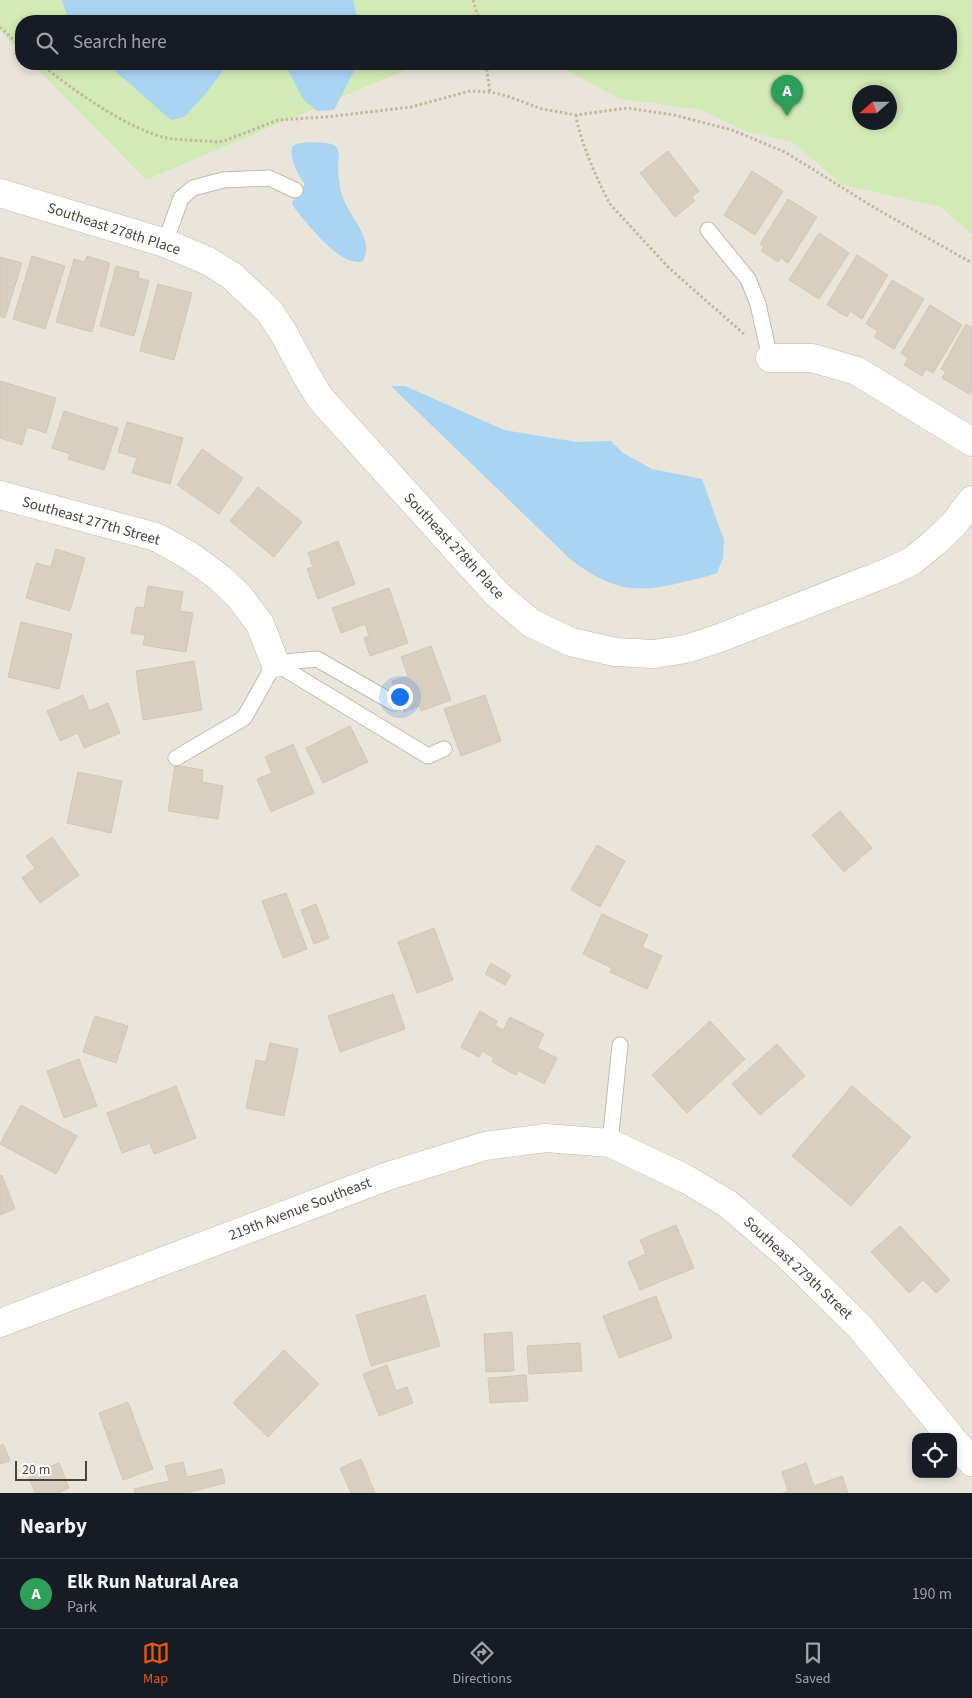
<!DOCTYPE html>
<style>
body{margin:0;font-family:"Source Sans 3",sans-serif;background:#20242c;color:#f1f3f6}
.controls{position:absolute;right:15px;bottom:15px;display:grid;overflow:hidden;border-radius:10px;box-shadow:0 2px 8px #0003}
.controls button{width:45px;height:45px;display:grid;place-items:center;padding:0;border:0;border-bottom:1px solid #363941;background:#171b24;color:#f1f3f6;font:25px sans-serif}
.compass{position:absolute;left:852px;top:85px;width:45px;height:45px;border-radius:50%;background:#171b24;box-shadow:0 2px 8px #0003;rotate:249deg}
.scale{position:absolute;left:15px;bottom:12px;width:72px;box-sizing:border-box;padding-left:5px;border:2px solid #4b4439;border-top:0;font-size:14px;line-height:18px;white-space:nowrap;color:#4b4439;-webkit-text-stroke:4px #fff;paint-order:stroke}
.you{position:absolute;left:399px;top:696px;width:18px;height:18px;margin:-12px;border:4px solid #fff;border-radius:50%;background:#1a73e8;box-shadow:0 0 0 8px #1a73e833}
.badge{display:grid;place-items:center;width:32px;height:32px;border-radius:50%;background:#ea580c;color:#fff;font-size:16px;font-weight:700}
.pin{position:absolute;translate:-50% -41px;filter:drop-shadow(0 1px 2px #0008)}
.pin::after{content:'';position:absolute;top:26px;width:18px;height:15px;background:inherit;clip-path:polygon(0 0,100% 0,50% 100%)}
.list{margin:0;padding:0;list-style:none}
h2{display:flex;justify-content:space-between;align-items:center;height:65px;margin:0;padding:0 20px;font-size:21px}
h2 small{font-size:16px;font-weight:400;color:#9ea1a6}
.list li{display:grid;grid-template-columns:32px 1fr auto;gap:15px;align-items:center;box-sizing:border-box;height:70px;padding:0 20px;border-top:1px solid #363941}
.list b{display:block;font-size:19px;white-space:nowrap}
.list p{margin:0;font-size:16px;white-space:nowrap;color:#9ea1a6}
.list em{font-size:16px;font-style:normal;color:#9ea1a6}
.icon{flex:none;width:28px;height:28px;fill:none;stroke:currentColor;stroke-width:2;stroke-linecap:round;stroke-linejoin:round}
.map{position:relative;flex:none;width:972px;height:1493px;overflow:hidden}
.search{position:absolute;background:#171b24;box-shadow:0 2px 8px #0003;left:15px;right:15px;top:15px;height:55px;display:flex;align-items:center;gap:12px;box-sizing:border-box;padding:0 18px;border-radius:20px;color:#9ea1a6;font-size:19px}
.sheet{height:135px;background:#171b24}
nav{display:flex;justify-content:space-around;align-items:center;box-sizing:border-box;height:70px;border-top:1px solid #363941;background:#171b24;font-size:14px;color:#9ea1a6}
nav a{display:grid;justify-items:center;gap:2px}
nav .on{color:#ea580c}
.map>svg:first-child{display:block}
.residential{fill:#eae5da;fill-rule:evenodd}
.green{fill:#d2eab5;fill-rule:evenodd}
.water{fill:#a9d4f2}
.building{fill:#d8cfc1;stroke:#d3c7b4}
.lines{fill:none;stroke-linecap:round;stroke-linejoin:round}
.lane-casing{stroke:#c2bbae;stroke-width:17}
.street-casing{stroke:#c2bbae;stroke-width:29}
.path{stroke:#c4b79f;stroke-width:3;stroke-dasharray:2.5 2.5;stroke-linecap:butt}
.lane{stroke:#fff;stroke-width:15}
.street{stroke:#fff;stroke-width:28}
.labels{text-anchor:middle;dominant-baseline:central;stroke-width:4;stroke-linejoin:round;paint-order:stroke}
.street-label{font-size:15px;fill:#4b4439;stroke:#fff}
</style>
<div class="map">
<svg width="972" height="1493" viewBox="0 0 972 1493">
<rect width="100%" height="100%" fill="#f6f3ec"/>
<!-- residential -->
<path class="residential" d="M0,31L21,53V64H32L146,180L420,64H554L621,99L701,110L747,132L792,142L842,185L940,207L972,234V1493H0ZM916,1437H953V1474H916Z"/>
<!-- green -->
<path class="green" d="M0,0H972V234L940,207L842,185L792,142L747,132L701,110L620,99L554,64H951V21H21V53L0,31ZM860,92H890V122H860Z
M32,64H420L146,180Z"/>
<!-- water -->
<path class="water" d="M62,0H353L358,21H69Z
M107,64H228L203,97L184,117L171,120Z
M285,64H355L354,71L334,110L317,111L303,99Z
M308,142C315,143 333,141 337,148C340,154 338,165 338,171C339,180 340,190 343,198C350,217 375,240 363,261C341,269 306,222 293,206L292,202L302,190L304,184C297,171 290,162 292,147L296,144Z
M391,386H405L504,430L577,442L611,441L623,453L652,469L702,479L724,540L723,558L717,573C706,577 695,579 683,582C635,595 608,589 569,558Z"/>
<!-- building -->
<path class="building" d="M668,151L699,191L692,197L695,201L675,217L640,173Z
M752,171L783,191L755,235L724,215Z
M788,199L817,217L788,263L781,258L778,262L761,251L764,246L760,244Z
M819,233L849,253L819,299L789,280Z
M857,255L888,275L862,319L850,311L847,317L827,305Z
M32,256L65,266L45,329L13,319Z
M87,256L110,263L92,332L56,322L74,259L85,262Z
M0,257L22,263L5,318L0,316Z
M116,266L139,272L138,278L149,281L134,336L100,326Z
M892,280L924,299L894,349L874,337L878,331L866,324Z
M158,284L192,293L174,360L140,351Z
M930,305L962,325L933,373L926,369L922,376L904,365L908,358L901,353Z
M966,324L972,328V388L969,394L942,378L946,372L941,369Z
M0,381L56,398L46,433L27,427L22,445L0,438Z
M64,411L118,428L104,470L68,459L70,454L52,448Z
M127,422L183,438L170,484L132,473L137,458L118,452Z
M202,449L243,478L219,514L177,485Z
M258,487L302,522L274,557L230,521Z
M338,541L355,584L318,599L307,569L313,567L308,553Z
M56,549L85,558L70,611L26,598L36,563L51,567Z
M148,586L183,592L180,611L193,613L186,652L143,645L145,635L131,633L136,607L144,608Z
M389,588L408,643L370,656L364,638L369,636L365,624L341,633L332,608Z
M21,622L72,634L59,689L8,677Z
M431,646L451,700L421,711L419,706L404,712L392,681L408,676L401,657Z
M194,661L202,710L143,720L136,671Z
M83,695L89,711L108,703L120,733L84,748L78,733L60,741L47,711Z
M485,695L501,741L461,756L444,709Z
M350,726L368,762L323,783L306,748Z
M293,744L314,793L271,812L257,779L272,773L265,757Z
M175,765L203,770L202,782L223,786L218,819L168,811Z
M78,772L122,781L111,833L67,823Z
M840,811L872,848L844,872L812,835Z
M52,837L79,875L40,903L22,878L35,868L26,856Z
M597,845L625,861L600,907L571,890Z
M286,893L307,949L283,958L262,901Z
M316,904L329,938L314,944L301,910Z
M602,914L648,935L642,947L662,956L647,989L610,972L612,968L583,954Z
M434,928L453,980L417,993L398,942Z
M491,963L511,975L505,985L485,974Z
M393,994L405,1029L340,1052L328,1016Z
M480,1011L497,1021L495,1025L503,1030L510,1017L544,1034L537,1048L557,1058L544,1084L519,1071L516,1075L492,1062L494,1058L482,1051L479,1057L461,1047Z
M95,1016L128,1026L116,1063L83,1052Z
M710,1021L745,1059L687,1113L652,1075Z
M270,1043L298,1049L284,1116L246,1108L256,1060L266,1062Z
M777,1044L805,1076L760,1115L732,1084Z
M79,1059L97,1106L64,1118L47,1071Z
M176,1086L196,1138L154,1154L150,1143L122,1153L107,1113Z
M852,1086L911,1137L851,1206L792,1156Z
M21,1105L77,1136L56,1174L0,1144Z
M2,1175L15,1209L0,1215V1176Z
M676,1225L694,1268L640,1290L628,1262L646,1254L640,1240Z
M900,1226L950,1280L936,1293L923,1280L909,1293L871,1252Z
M425,1295L440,1346L371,1366L356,1315Z
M656,1296L672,1338L619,1358L603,1316Z
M512,1332L514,1371L486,1372L484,1334Z
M580,1343L582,1371L529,1374L527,1346Z
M284,1350L319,1384L268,1437L233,1403Z
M387,1365L396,1391L407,1387L413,1403L379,1416L363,1374Z
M526,1375L528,1401L490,1403L488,1378Z
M128,1402L153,1469L123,1480L99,1413Z
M3,1444L10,1461L0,1464V1446Z
M361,1459L375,1493H351L340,1468Z
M183,1462L187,1477L222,1469L225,1483L190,1492V1493H135L134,1489L169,1481L165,1466Z
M59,1463L69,1488L58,1493H35L28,1475Z
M806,1463L814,1486L842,1476L848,1493H783L788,1491L782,1472Z"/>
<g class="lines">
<!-- lane casing -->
<g class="lane-casing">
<path id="lane" d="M708,230L748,279L758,304L770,358
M165,243L181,198L193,188L223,180L269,178L295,190
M275,663L428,756L444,749
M176,758L244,718L275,663L317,659L394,703
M610,1143L620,1045"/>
</g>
<!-- street casing -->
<g class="street-casing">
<path id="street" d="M0,193L165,243L208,261L232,276L269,311L283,332L305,373L320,398L497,594L531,623L571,642L615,652L654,654L686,649L717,639L891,571L912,561L935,542L954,524L972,500
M770,358H812L857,371L972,442
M0,495L156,537L190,556L220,578L239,596L260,624L275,663
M0,1323L388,1176L485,1146L546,1138L610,1143L686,1179L728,1204L786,1254L860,1327L951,1437
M953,1440L972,1462"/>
</g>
<!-- path -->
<path class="path" d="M473,0L479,21
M0,27L21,47
M41,64C71,89 129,130 167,138C184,141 201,140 218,142L224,141L278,120L326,117L411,107L470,91L490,92L507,96L542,109L576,115L627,108L674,115L732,130L785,152L875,208L972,263
M486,64L490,92
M576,115C579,139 598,182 610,204L669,268L744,334"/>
<!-- lane -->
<use href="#lane" class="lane"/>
<!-- street -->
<use href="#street" class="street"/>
</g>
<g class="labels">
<!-- street labels -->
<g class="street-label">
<text transform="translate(114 229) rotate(18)">Southeast 278th Place</text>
<text transform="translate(91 521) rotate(16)">Southeast 277th Street</text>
<text transform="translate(454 546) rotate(47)">Southeast 278th Place</text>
<text transform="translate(300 1209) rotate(-21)">219th Avenue Southeast</text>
<text transform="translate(798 1268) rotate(43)">Southeast 279th Street</text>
</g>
</g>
</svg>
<div class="controls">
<button><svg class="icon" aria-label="locate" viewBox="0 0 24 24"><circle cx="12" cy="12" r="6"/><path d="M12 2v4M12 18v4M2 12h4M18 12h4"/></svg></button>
</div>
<svg class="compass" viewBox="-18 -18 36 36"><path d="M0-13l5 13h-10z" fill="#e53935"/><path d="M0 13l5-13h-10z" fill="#9ea1a6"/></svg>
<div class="scale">20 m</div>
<div class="you"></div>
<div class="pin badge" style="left:787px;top:116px;background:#2e9e5b">A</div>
<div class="search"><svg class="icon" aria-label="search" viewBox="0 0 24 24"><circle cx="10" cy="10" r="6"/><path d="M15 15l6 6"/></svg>Search here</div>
</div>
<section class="sheet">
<h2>Nearby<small></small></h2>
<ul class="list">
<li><span class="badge" style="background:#2e9e5b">A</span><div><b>Elk Run Natural Area</b><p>Park</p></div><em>190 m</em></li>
</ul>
</section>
<nav>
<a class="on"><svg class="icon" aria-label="map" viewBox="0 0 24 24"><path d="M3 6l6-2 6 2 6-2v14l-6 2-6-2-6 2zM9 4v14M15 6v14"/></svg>Map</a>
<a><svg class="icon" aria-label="directions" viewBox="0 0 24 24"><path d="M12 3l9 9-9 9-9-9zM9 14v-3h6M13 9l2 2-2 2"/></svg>Directions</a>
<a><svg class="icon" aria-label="saved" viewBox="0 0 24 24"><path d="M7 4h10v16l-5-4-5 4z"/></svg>Saved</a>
</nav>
